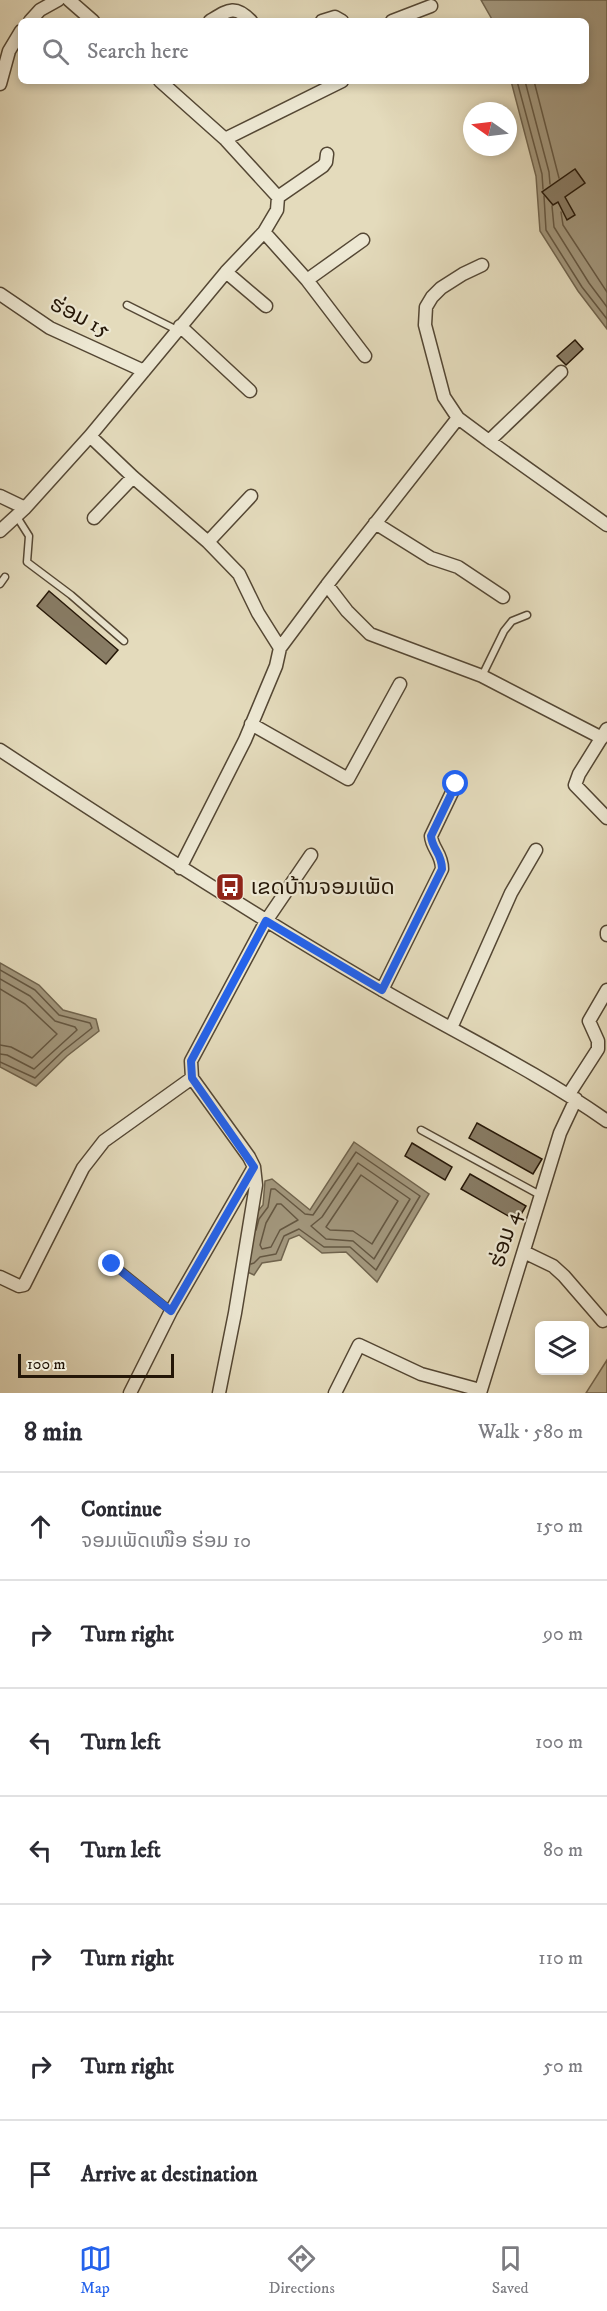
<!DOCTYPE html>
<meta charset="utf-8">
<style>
body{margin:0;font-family:"IM FELL DW Pica","Noto Sans Lao",serif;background:#f7f7f7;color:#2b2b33}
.controls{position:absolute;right:18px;bottom:18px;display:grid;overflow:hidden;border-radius:9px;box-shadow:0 3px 9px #0003}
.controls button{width:54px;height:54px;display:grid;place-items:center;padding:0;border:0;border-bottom:2px solid #e1e1e2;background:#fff;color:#2b2b33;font:30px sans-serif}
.compass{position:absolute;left:463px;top:102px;width:54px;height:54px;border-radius:50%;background:#fff;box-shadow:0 3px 9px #0003;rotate:284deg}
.scale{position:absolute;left:18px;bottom:15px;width:156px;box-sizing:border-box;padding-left:6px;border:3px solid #241607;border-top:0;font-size:16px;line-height:21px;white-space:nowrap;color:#241607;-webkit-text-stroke:4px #ede8d3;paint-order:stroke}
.stop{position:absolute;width:18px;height:18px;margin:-14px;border:4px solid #2563eb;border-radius:50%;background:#fff}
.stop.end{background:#2563eb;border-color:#fff;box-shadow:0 2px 6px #0008}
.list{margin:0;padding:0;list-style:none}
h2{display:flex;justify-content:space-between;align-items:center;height:78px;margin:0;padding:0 24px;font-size:26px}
h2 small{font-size:20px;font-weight:400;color:#7c7c81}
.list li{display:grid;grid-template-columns:39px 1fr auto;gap:18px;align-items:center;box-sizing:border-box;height:108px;padding:0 24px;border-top:2px solid #e1e1e2}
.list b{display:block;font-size:22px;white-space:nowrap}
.list p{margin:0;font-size:20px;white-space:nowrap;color:#7c7c81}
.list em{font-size:20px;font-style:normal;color:#7c7c81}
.icon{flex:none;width:33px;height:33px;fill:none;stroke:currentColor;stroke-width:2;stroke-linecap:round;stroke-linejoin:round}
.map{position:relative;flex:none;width:607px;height:1393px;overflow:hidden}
.search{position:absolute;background:#fff;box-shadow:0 3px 9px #0003;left:18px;right:18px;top:18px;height:66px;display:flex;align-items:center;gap:15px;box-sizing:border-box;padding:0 21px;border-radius:9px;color:#7c7c81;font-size:22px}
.sheet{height:834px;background:#fff}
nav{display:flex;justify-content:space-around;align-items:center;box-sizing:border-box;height:84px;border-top:2px solid #e1e1e2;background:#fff;font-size:16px;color:#7c7c81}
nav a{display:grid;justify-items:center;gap:3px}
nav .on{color:#2563eb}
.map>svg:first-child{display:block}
.green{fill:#c3ba9d;stroke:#746852;stroke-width:1.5}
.water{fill:#a3987e;stroke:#70644e;stroke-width:1.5}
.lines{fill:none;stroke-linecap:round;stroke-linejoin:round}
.shore{stroke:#645742;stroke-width:1.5}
.building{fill:#887c65;stroke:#241607;stroke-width:1.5}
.service-casing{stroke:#544734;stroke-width:9}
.minor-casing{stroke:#544734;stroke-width:15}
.service{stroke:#ede8d3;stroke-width:6}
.minor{stroke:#ede8d3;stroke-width:12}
.route{stroke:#2563eb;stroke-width:8}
.labels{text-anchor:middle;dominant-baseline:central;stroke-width:4.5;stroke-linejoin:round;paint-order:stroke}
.street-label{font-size:22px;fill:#241607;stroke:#ede8d3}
.poi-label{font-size:22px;fill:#241607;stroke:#ede8d3;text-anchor:start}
</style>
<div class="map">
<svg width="607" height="1393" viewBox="0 0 607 1393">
<rect width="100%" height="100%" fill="#e4dbbc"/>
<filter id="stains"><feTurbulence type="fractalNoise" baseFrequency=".00333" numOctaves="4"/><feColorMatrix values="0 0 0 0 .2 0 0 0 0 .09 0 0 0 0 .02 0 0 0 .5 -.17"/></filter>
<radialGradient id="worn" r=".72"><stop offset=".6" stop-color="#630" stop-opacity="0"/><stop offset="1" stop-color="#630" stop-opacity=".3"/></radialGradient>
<!-- green -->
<path class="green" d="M607,1360V1393H586Z"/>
<!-- water -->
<path class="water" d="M481,0H607V329L578,291L540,231L536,176L511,81H586V21H493Z
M0,963L39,985L63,1010L96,1019L99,1031L67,1056L36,1086L0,1067Z
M354,1142L429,1194L377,1282L346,1252L322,1253L299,1235L289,1239L281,1260L262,1263L254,1275L241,1269L253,1217L263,1205L265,1181L272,1179L310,1210Z"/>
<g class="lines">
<!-- shore -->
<path class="shore" d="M517,81L542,174L543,189
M525,81L549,172L550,184
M534,81L559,178
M544,196L546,230L582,287L607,319
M552,206L554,227L589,283L607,307
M561,212L563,225L607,292
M0,970L35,990L59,1015L90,1023L92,1028L63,1051L35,1078L0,1062
M0,979L30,996L55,1021L75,1027L77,1030L34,1069L7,1055L0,1054
M0,989L25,1004L57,1034L32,1058L11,1047L0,1045
M358,1163L410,1199L374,1259L353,1241L326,1239L311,1226L322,1217Z
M361,1175L398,1201L372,1244L353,1231L330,1230L326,1227Z
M277,1204H281L298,1220L280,1230L271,1247L262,1249L260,1245L266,1223Z
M251,1264L254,1263L260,1257L276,1254L284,1236L299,1229L324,1247H350L376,1270L420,1196L356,1152L313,1215L305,1214L275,1189H271L268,1207L259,1219L256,1230"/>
</g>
<!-- building -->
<path class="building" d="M575,169L585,183L565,197L575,215L567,220L558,202L553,205L542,192Z
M575,340L583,349L566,365L557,356Z
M49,591L118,650L106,664L37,606Z
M477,1123L542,1159L533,1174L469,1138Z
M412,1143L452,1167L445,1180L405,1156Z
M470,1174L526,1206L517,1221L461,1189Z"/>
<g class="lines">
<!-- service casing -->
<g class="service-casing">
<path id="service" d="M127,305L177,330
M17,517L29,536L27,562L71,595L124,641
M0,584L5,577
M482,676L504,631L512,621L527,615
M421,1130L540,1195
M113,1264L171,1311"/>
</g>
<!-- minor casing -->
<g class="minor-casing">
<path id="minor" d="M69,0L93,21
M30,21L40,10L58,0
M210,21C228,10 235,4 251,21
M322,21L335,17L342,21
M392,21L431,6
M0,84L9,51L21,31
M225,139L342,81
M278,197L323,166L326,162L327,154
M264,232L307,280L365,356
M482,265L463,274L441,288L432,297L426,307L425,325L444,397L458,418L489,441L561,372
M226,272L266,306
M307,280L363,240
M0,294L50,328L144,371
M180,326L250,391
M90,436L133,477L208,542L251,496
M489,441L607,525
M0,496L25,508
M94,518L133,477
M375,523L431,558L458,567L503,597
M0,531L25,508L90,436L226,272L264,232L277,210L278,197L225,139L160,81
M208,542L239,574L258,613L280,648
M327,585L347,611L370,634L482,676L602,738
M251,724L348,779L400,684
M607,729L579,774L575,785L607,818
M0,750C126,833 253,915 384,991C458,1034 536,1071 607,1121
M180,868L245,740L276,666L280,648L327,585L458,418
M607,932V935
M382,990L442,869C442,853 432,849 431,836L456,784
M451,1028L511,893L536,850
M192,1078L249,1157L254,1167L256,1185L235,1313L219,1393
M569,1094L598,1049V1041L589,1021L607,990
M524,1252L553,1266L564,1276L603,1321
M0,1277L19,1286L24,1285L83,1168L104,1141L192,1078L191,1061L266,921L311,855
M130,1393L171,1311L254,1167
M335,1393L359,1345L421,1374L480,1390
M480,1393L560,1133L576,1099"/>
</g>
<!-- service -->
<use href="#service" class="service"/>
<!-- minor -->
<use href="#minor" class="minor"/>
</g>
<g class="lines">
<!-- route -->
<path class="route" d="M112,1264L171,1311L254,1167L192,1078L191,1061L266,921L382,990L442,869C442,853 432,849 431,836L456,784"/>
</g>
<!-- icons -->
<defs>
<g id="bus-square" transform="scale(1.5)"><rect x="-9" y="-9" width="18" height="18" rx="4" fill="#8f2418" stroke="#ede8d3"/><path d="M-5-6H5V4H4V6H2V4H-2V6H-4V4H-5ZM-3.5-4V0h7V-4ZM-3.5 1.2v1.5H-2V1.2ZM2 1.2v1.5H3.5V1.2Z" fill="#fff"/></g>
</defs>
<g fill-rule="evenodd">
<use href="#bus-square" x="230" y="887"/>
</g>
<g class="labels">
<!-- street labels -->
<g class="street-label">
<text transform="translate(80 317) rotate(27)">ຮ່ອມ 15</text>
<text transform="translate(505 1239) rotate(-73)">ຮ່ອມ 4</text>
</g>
<!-- poi labels -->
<g class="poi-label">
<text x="251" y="887">ເຂດບ້ານຈອມເພັດ</text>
</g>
</g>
<rect width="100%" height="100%" filter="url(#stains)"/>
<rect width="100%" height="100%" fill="url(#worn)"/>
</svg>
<div class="controls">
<button><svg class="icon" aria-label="layers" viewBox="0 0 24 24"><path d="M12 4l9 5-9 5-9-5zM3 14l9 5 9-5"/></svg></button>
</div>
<svg class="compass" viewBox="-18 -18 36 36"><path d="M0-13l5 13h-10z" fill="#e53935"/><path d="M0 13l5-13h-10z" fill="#7c7c81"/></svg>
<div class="scale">100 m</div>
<div class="stop" style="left:456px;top:784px"></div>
<div class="stop end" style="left:112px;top:1264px"></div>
<div class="search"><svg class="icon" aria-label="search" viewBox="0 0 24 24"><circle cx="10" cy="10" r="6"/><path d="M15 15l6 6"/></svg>Search here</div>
</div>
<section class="sheet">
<h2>8 min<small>Walk · 580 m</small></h2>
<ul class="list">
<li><svg class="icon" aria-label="ahead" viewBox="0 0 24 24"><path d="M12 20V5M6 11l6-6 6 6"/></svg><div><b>Continue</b><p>ຈອມເພັດເໜືອ ຮ່ອມ 10</p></div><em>150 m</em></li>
<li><svg class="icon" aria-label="right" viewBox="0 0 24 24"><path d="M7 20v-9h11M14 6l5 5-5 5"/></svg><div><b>Turn right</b></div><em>90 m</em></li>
<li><svg class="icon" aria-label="left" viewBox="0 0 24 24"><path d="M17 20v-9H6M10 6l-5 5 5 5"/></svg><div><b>Turn left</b></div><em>100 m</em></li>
<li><svg class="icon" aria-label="left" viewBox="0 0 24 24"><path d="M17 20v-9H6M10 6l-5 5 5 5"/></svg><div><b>Turn left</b></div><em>80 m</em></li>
<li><svg class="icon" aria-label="right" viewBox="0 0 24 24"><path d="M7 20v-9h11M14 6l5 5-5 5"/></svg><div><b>Turn right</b></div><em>110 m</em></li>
<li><svg class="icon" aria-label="right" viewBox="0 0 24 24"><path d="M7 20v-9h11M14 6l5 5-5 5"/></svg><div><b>Turn right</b></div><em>50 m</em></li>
<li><svg class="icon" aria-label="arrive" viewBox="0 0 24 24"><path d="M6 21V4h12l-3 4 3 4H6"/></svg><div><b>Arrive at destination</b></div></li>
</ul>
</section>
<nav>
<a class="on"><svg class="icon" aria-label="map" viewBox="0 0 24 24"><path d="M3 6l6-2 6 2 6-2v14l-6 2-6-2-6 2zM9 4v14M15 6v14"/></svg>Map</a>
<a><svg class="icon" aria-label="directions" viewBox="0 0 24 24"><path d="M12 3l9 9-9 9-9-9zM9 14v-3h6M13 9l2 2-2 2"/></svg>Directions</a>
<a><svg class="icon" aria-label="saved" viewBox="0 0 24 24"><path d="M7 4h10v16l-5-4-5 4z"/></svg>Saved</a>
</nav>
